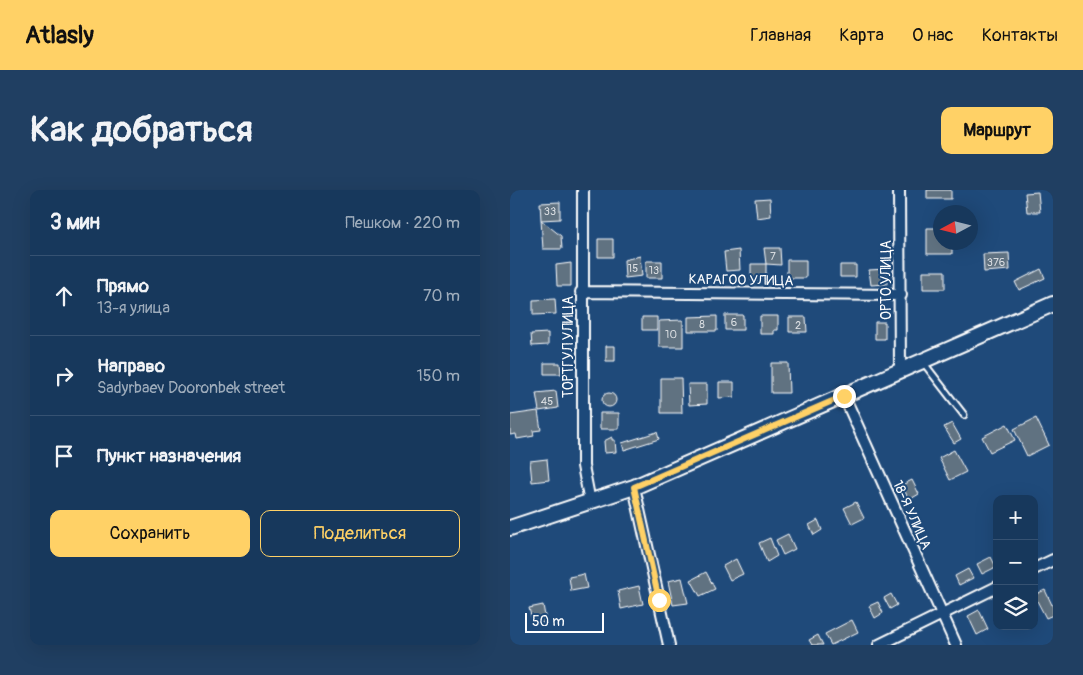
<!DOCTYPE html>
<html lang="ru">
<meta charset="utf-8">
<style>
body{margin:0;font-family:Pangolin,sans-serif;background:#203f62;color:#f1f3f6}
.controls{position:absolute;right:15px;bottom:15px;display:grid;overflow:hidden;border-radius:10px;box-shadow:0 5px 20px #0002}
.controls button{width:45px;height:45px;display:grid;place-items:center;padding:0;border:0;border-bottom:1px solid #365272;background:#17385c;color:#f1f3f6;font:25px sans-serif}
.compass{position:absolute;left:423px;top:15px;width:45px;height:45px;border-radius:50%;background:#17385c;box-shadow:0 5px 20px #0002;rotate:263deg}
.scale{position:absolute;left:15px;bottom:12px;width:79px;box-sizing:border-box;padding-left:5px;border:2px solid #fff;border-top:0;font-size:14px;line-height:18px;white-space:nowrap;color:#fff;-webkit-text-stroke:4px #1f4a7a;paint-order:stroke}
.stop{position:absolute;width:15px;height:15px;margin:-11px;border:4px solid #ffd166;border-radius:50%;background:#fff}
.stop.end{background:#ffd166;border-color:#fff;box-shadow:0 1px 5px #0008}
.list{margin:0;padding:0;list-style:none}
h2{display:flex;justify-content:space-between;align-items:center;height:65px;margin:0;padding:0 20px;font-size:21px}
h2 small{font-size:16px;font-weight:400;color:#9eacbb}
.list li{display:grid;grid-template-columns:32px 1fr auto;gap:15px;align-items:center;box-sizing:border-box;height:80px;padding:0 20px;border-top:1px solid #365272}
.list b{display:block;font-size:19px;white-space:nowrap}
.list p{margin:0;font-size:16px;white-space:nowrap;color:#9eacbb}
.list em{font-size:16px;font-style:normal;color:#9eacbb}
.actions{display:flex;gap:10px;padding:15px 20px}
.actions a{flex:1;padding:11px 0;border:1px solid #ffd166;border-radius:10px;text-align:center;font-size:18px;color:#ffd166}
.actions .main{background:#ffd166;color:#111}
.icon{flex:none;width:28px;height:28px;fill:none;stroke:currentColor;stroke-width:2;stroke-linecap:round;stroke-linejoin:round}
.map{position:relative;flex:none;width:543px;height:455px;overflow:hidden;border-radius:10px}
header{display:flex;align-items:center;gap:30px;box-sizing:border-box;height:70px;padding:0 25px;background:#ffd166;color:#111}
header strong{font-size:24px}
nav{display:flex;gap:28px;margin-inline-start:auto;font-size:18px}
.intro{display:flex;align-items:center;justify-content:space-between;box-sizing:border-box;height:120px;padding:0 30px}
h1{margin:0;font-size:35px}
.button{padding:12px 22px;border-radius:10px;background:#ffd166;color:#111;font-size:18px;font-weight:700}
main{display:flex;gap:30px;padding:0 30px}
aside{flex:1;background:#17385c;border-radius:10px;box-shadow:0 5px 20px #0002}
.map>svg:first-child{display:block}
.building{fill:#617281;stroke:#fff}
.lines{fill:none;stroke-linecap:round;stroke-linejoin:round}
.service-casing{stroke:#fff;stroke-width:9}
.minor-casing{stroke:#fff;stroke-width:14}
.secondary-casing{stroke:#fff;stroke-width:18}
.service{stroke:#1f4a7a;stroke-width:5}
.minor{stroke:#1f4a7a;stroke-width:10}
.secondary{stroke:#1f4a7a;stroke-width:14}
.route{stroke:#ffd166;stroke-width:6}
.labels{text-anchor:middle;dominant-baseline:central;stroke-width:4;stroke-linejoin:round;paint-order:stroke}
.number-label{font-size:11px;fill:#d8dce0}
.street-label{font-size:14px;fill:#fff;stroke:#1f4a7a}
</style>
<header>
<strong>Atlasly</strong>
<nav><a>Главная</a><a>Карта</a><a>О нас</a><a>Контакты</a></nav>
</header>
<div class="intro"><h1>Как добраться</h1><a class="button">Маршрут</a></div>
<main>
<aside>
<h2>3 мин<small>Пешком · 220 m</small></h2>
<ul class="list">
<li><svg class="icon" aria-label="ahead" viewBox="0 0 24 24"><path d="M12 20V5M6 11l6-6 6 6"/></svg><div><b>Прямо</b><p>13-я улица</p></div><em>70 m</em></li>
<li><svg class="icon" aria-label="right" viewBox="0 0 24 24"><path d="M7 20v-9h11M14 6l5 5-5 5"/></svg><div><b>Направо</b><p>Sadyrbaev Dooronbek street</p></div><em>150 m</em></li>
<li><svg class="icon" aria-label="arrive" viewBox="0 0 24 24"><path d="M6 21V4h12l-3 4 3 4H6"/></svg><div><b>Пункт назначения</b></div></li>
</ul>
<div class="actions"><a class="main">Сохранить</a><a>Поделиться</a></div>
</aside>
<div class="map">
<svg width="543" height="455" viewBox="0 0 543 455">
<rect width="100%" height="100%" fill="#1f4a7a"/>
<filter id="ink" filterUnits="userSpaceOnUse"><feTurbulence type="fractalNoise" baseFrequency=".02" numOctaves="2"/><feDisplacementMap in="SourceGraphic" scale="10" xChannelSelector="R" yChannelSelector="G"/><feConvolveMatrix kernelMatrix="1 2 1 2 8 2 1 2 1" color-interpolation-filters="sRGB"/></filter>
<g filter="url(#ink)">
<!-- building -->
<path class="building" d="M417,0H441V9H417Z
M528,2L530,22H517L515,3Z
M260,8L261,26L247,28L245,9Z
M50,12V29L31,30L30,13Z
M31,30L51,46L52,59H33Z
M417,38H430V52H442V64H417Z
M88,49H103V67H88Z
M254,58H270L271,75L256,74Z
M229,60L230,80L216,81L214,62Z
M499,63L500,80L474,82L473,64Z
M130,66L132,86L115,88L114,70Z
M277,70H296V88H277Z
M136,71H152V88H136Z
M61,73V96H47L46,75Z
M241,74H256V90H241Z
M330,75H346V87H330Z
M376,79L377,94L361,95L359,80Z
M531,79L535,88L509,100L505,92Z
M413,81H435V99H413Z
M45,109L46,124L23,125V110Z
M215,125H233V140H215Z
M207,126V141H178V127Z
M250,126H268V140H264V144H250Z
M132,127H147V140H132Z
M279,127H296L297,142H279Z
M173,130V157H149V131Z
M365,132H375V149H365Z
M38,143V155L22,156L21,144Z
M96,156H105V171H96Z
M34,173H50L51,184H34Z
M261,173H278L279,203H261Z
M151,188H171L172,223H151Z
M209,192H224V207L209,208Z
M178,194H197V214L179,215Z
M46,201L48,218L29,221L26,203Z
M92 210a7 7 0 1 1 14 0a7 7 0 1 1-14 0Z
M28,221L31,240L23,241L24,246L7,249L6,244L0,245V225Z
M90,223H109V239H90Z
M526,228L539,255L517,266L504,239Z
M442,233L451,249L444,253L434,237Z
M497,234L505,250L480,262L472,247Z
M147,242L149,249L114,260L112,253Z
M102,247V250H105L106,262L95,263L94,251Z
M444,260L456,282L440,290L429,268Z
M37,269L39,290L22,292L20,271Z
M402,290L409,304L399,310L392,295Z
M346,312L354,328L342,334L334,318Z
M308,330L312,340L304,345L299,335Z
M278,344L285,359L273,365L266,350Z
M260,348L267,366L257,372L249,353Z
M481,367L486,377L472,384L467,374Z
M226,369L233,384L220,390L213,376Z
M458,379L463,388L449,395L445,386Z
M196,382L205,399L190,406L181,390Z
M74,384L77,398L61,401L59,387Z
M172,388L178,413L163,415L158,391Z
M129,396L133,414L111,419L108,401Z
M535,400L543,417V425L536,428L524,405Z
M381,404L387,415L380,419L374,408Z
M368,412L373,423L365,428L359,416Z
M33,415L36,432L23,434L19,418Z
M469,420L478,439L467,445L458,426Z
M342,430L348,442L321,455L315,444Z
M308,445L313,455H302L299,450Z"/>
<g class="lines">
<!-- service casing -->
<g class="service-casing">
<path id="service" d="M413,172L454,225"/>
</g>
<!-- minor casing -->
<g class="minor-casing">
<path id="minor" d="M73,0V276L80,312
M389,0L390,179
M71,102L391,105
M334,206L446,455
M124,297L159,455
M524,379L543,370
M369,455L487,397"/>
</g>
<!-- secondary casing -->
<g class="secondary-casing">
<path id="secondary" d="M0,338L124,297L543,114"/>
</g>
<!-- service -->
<use href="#service" class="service"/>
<!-- minor -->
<use href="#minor" class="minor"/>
<!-- secondary -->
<use href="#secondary" class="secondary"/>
</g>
</g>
<g class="lines" filter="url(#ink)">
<!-- route -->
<path class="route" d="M149,410L124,297L334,206"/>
</g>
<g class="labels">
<!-- number labels -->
<g class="number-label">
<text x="40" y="21">33</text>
<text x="263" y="66">7</text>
<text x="486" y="72">376</text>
<text x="123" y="78">15</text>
<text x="144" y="80">13</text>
<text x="224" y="132">6</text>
<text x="192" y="134">8</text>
<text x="288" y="135">2</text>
<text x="161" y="144">10</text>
<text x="37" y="211">45</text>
</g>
<!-- street labels -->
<g class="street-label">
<text transform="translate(231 90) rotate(1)">КАРАГОО УЛИЦА</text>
<text transform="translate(376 90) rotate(-90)">ОРТО УЛИЦА</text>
<text transform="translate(58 157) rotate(-90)">ТОРТГУЛ УЛИЦА</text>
<text transform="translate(402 325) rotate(66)">18-Я УЛИЦА</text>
</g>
</g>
</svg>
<div class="controls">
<button>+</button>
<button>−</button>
<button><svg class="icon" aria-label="layers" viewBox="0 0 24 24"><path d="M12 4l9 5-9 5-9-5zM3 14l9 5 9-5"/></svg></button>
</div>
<svg class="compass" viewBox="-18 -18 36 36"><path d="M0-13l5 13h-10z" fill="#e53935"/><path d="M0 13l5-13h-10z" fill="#9eacbb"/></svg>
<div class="scale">50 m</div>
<div class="stop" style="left:149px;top:410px"></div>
<div class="stop end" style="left:334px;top:206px"></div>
</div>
</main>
